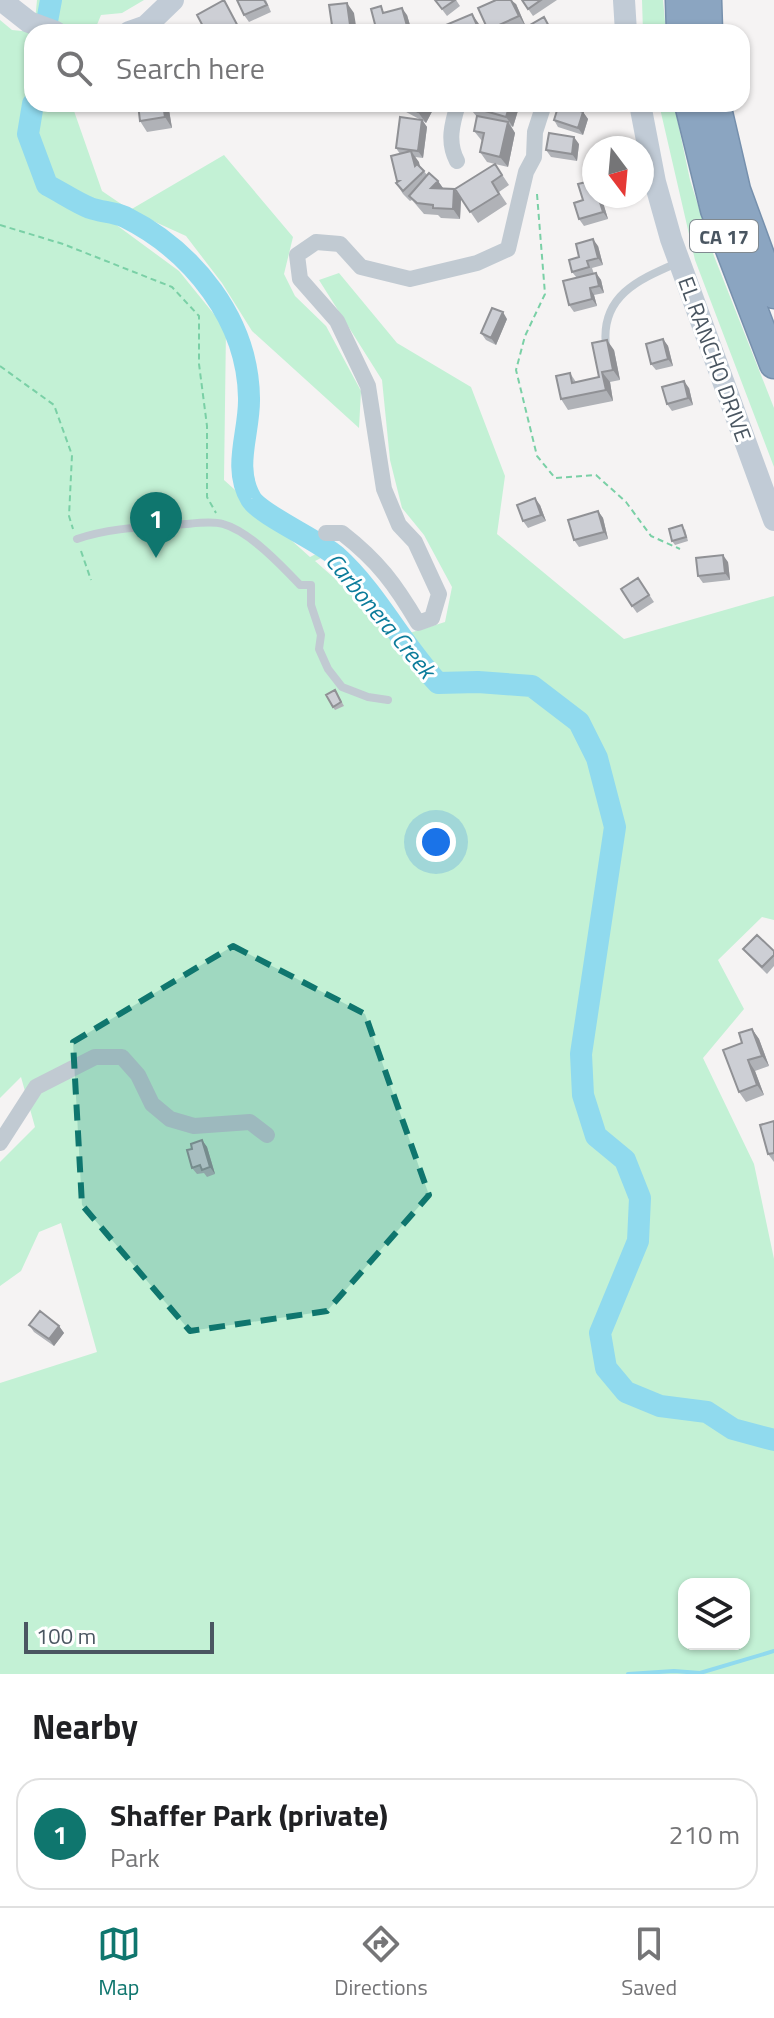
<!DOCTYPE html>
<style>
body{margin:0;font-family:"Titillium Web",sans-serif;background:#f6f6f6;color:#202124}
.controls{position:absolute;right:24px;bottom:24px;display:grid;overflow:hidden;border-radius:16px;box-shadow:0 2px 6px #0004}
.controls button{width:72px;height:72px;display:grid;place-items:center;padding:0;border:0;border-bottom:2px solid #e0e0e0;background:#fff;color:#202124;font:40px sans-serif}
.compass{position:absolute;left:582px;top:136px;width:72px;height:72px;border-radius:50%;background:#fff;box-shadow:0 2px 6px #0004;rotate:164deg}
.scale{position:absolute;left:24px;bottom:20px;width:190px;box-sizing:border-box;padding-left:8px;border:4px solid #4a5661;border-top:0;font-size:22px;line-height:28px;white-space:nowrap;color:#4a5661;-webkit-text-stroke:6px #fff;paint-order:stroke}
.you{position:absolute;left:436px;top:842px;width:28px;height:28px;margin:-20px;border:6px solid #fff;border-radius:50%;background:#1a73e8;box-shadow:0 0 0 12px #1a73e833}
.badge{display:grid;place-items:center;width:52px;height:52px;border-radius:50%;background:#0f766e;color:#fff;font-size:26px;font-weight:700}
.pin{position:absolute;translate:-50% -66px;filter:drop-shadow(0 2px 4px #0008)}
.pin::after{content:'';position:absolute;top:42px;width:28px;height:24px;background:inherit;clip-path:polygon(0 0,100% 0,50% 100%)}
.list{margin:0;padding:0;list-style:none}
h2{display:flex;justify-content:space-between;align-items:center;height:104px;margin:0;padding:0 32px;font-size:34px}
h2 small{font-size:26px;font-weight:400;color:#757577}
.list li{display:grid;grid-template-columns:52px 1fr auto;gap:24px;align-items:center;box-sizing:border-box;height:112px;margin:0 16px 16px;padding:0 16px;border:2px solid #e0e0e0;border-radius:24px}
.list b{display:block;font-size:30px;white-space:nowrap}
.list p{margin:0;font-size:26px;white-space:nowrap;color:#757577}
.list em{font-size:26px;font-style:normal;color:#757577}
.icon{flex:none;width:44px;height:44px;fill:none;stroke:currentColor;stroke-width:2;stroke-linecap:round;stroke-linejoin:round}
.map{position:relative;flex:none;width:774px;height:1674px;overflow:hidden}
.search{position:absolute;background:#fff;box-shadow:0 2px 6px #0004;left:24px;right:24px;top:24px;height:88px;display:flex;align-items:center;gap:20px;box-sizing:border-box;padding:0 28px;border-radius:24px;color:#757577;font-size:30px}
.sheet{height:232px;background:#fff}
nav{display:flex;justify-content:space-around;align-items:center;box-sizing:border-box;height:112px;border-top:2px solid #e0e0e0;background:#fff;font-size:22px;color:#757577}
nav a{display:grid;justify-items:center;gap:4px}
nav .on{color:#0f766e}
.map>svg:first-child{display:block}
.green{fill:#c3f1d5;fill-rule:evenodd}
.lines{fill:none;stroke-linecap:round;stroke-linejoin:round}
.stream{stroke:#90daee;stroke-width:4}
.river{stroke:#90daee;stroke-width:22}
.highway-casing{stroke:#7690ad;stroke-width:31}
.path{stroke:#7ad0a6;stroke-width:2;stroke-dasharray:6 4;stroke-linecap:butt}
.lane{stroke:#c1cad2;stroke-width:8}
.street{stroke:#c1cad2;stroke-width:16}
.secondary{stroke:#c1cbd6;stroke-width:22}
.highway{stroke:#8ba5c1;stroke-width:28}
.wall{fill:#b0b2b7}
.shaded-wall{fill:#909195}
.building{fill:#cdcfd5;stroke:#909195;stroke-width:2}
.marked{fill:#0f766e;fill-opacity:0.2;stroke:#0f766e;stroke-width:6;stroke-dasharray:16 10;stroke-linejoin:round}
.labels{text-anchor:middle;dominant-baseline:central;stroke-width:6;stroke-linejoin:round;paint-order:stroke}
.shield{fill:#fff;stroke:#808990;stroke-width:2}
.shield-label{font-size:20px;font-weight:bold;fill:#4a5661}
.street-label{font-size:22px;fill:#4a5661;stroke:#fff}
.water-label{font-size:24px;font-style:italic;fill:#0c7c9b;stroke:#fff}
</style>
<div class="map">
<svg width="774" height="1674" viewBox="0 0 774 1674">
<rect width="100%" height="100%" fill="#f5f3f3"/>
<!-- green -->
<path class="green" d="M37,0H144L122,13L101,15L94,32H34Z
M642,0H663L666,32H643Z
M0,20L12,30L32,32V104H76L74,111L102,191L130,210L224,155L293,237L284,274L295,296L326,326L361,391L359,428L252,331L222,283L186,236L129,210L111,221L179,271L226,329L224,480L310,557L318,553L323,557L315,561L400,636L445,622L452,587L424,535L402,508L390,460L382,380L319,280L339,273L397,343L471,387L505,476L497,534L624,639L774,596V920L762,917L718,960L744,1009L703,1058L754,1164L774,1259V1674H0V1383L97,1352L61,1223L39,1232L21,1271L0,1286V1162L35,1127L21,1077L0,1098ZM684,1584H744V1644H684Z
M659,104H674L690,180L714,256L774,408V467L695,260Z"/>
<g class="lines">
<!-- stream -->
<path class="stream" d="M628,1674L674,1671L700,1673L774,1651"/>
<!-- river -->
<path class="river" d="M45,32L51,0
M33,104L28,134L47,185C61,192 75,202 90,208C101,212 114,212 125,217C193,251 248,320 249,398C250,432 232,467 251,499C261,515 318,540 336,556C377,593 401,644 438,683L478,682L532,686L579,722L597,758L615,827L581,1054L583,1095L596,1136L625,1160L640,1198L638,1241L600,1333L606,1368L626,1392L660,1406L707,1412L733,1429L774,1440"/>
<!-- highway casing -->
<g class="highway-casing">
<path id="highway" d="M680,0L681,32
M707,0L708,32
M689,104L715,210L774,364
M716,104L736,190L774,294"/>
</g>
<!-- path -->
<path class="path" d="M537,194L545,294L525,336L516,370L537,456L555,478L596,475L626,502L651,536L680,549
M0,225L63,244L172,287L199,316V364L207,426V497L216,513
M0,366L54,405L72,455L69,516L73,529
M81,551L91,580"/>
<!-- lane -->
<path class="lane" d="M606,346C600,295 640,279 679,262
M77,539C112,527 149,527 186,524C197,523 213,521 223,524C249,531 282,566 300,585H311V605L321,635L319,649L328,669L342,687L368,697L388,700"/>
<!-- street -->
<path class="street" d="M457,161C447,142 452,124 458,104
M326,533H342C378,561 395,584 418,623L432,618L439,594L415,542L399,525L384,489L368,386L337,321L300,279L297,255L316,242L340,244L361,267L410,279L477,263L508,249L526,172L534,157L535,132L544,104
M0,1143L36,1087L95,1057H122L138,1075L152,1104L170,1119L194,1126L250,1122L267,1135"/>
<!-- secondary -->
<path class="secondary" d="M1,0L29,22L56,32
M624,0L626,32
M129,32L146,26L173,0
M640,104L655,182L671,239L774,520"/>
<!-- highway -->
<use href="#highway" class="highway"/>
</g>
<!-- wall -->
<path class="wall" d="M266,0L271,12L249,22L244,15Z
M435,0H456L460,6L447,16Z
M522,0H557L533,16Z
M516,4L526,27L514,32H489L488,30Z
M385,13L407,15L412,32H377Z
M136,104H165L169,110L172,128L147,132L140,121L138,107Z
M394,104H436L426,123L423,121L427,127L423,158L415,157L420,166L427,175L438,181L443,188L454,189L461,199L460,219L441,218L438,215L424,214L412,200L410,201L403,194L396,183L398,182L400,154L396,148L421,120L395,106Z
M469,104H520L513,127L511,126L515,133L508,167L495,164L509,185L499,192L507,204L478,223L455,189L495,164L487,162L480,152L482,141L474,131L477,117L468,106Z
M583,112L588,119L583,135L558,127L554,120Z
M579,144L577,161L551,157L546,150Z
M594,196H601L608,219L584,226L579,219Z
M598,246L603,265L592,268L594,274L596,273L601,280L604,293L594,295L597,306L574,312L569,305L577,278L572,272L579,257Z
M507,319L496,345L486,340L481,333Z
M663,339L668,346L673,366L656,370L651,364Z
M614,350L620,380L610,382L613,401L568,410L561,399L570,373L576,382L599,377Z
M689,388L693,405L672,411L667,404Z
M540,505L546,521L528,528L523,521Z
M598,511L603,518L608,539L579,547L574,540Z
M685,529L688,541L675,545L672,541Z
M728,562L730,580L703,583L698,576Z
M638,578L654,602L637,613L632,606Z
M335,690L344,706L335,710L333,707Z
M743,949L774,951V966L767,974L748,955Z
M752,1029L759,1039L769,1066L755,1071L764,1095L746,1102L739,1092L742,1043Z
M774,1121V1162L768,1154Z
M202,1140L207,1147L215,1174L207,1177L204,1173L197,1174L192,1168V1149Z
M29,1325L59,1326L64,1333L54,1346L34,1332Z"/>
<!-- shaded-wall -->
<path class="shaded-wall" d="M511,0L516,4L526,27L519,16Z
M347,3L354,13L357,32H351Z
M402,8L407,15L412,32L407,26Z
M472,14L479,24L483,32H480Z
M163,104H165L169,110L172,128L165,117Z
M423,104H436L426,123L418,112Z
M510,104H520L513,127L506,117Z
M583,112L588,119L583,135L578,128Z
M422,120L427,127L423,158L418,151Z
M508,122L515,133L508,167L500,157Z
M574,137L579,144L577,161L572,154Z
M411,151L419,162L422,176L415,166Z
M438,181L445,191L431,188Z
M454,189L461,199L460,219L453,209Z
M598,196H601L608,219L603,212Z
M593,239L598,246L603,265L598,258Z
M596,273L601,280L604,293L599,286Z
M590,288L594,295L597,306L592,299Z
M503,312L507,319L496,345L491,338Z
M663,339L668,346L673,366L668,359Z
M607,340L614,350L620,380L613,370Z
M602,372L610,382L613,401L606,390Z
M684,381L689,388L693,405L688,398Z
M535,498L540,505L546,521L541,515Z
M598,511L603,518L608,539L604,532Z
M723,555L728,562L730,580L725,573Z
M752,1029L759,1039L769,1066L762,1056Z
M748,1060L755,1071L764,1095L757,1085Z
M202,1140L207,1147L215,1174L210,1167Z
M59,1326L64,1333L54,1346L49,1339Z"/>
<!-- building -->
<path class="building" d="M224,0L241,32H206L197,15Z
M237,0H264L267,5L244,15Z
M435,0H455L442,9Z
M496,0H511L519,16L488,30L478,8Z
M522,0H541L528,9Z
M347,3L351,32H333L329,5Z
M381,6L383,13L402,8L407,26L386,32H377L371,9Z
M472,14L480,32H443L441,27Z
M544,17L552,32H518Z
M138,104H163L165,117L140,121Z
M403,104H423L418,112Z
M469,104H510L506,117L468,106Z
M559,104L583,112L578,128L554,120Z
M477,116L508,122L500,157L480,152L484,133L474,131Z
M400,117L422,120L418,151L396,148Z
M549,133L574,137L572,154L546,150Z
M411,151L415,166L417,164L424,171L403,191L396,183L399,181H397L391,156Z
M495,164L502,175L492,182L499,194L470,212L455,189Z
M429,173L438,181L431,188L454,189L453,209L433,208V205L417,203L409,196Z
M594,180V196H598L603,212L579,219L574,203L583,200L578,184Z
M593,239L598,258L587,261L589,267L572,272L569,260L579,257L576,244Z
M596,273L599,286L590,288L592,299L569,305L563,281Z
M492,308L503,312L491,338L481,333Z
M663,339L668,359L651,364L646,344Z
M607,340L613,370L602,372L606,390L561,399L556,376L570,373L572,383L599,377L592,343Z
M684,381L688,398L667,404L662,387Z
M535,498L541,515L523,521L517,505Z
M598,511L604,532L574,540L568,520Z
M682,525L686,537L672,541L669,529Z
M723,555L725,573L698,576L696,558Z
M638,578L649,595L632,606L621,589Z
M335,690L341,702L333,707L326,695Z
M757,935L774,951V955L762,967L743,949Z
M752,1029L762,1056L748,1060L757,1085L739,1092L723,1050L742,1043L739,1033Z
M774,1121V1153L768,1154L760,1125Z
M202,1140L210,1167L202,1170L200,1165L192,1168L187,1150L192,1149L191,1144Z
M40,1311L59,1326L49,1339L29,1325Z"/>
<!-- marked area -->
<path class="marked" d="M233,946L365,1014L429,1195L327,1311L190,1331L82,1205L73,1042Z"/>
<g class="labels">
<!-- shield labels -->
<rect class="shield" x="690" y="220" width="68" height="32" rx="6"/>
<g class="shield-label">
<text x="724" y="236">CA 17</text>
</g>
<!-- street labels -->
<g class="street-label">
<text transform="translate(715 359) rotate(70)">EL RANCHO DRIVE</text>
</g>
<!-- water labels -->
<g class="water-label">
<text transform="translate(381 615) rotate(50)">Carbonera Creek</text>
</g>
</g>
</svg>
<div class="controls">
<button><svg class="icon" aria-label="layers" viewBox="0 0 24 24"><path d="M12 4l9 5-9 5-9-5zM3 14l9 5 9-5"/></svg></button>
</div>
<svg class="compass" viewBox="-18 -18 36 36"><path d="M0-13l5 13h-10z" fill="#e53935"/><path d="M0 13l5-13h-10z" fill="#757577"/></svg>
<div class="scale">100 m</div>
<div class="you"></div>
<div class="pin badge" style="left:156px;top:558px">1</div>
<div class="search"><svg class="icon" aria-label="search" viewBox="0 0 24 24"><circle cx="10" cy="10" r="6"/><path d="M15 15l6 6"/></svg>Search here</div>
</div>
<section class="sheet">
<h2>Nearby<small></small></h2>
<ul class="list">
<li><span class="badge">1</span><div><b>Shaffer Park (private)</b><p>Park</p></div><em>210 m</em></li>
</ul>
</section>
<nav>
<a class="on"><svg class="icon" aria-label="map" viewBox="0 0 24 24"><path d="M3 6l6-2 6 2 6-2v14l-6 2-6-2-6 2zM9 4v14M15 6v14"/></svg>Map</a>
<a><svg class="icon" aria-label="directions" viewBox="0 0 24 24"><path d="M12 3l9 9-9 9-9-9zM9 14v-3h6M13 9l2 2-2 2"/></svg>Directions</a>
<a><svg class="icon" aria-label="saved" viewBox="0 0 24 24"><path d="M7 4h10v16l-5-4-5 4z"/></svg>Saved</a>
</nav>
